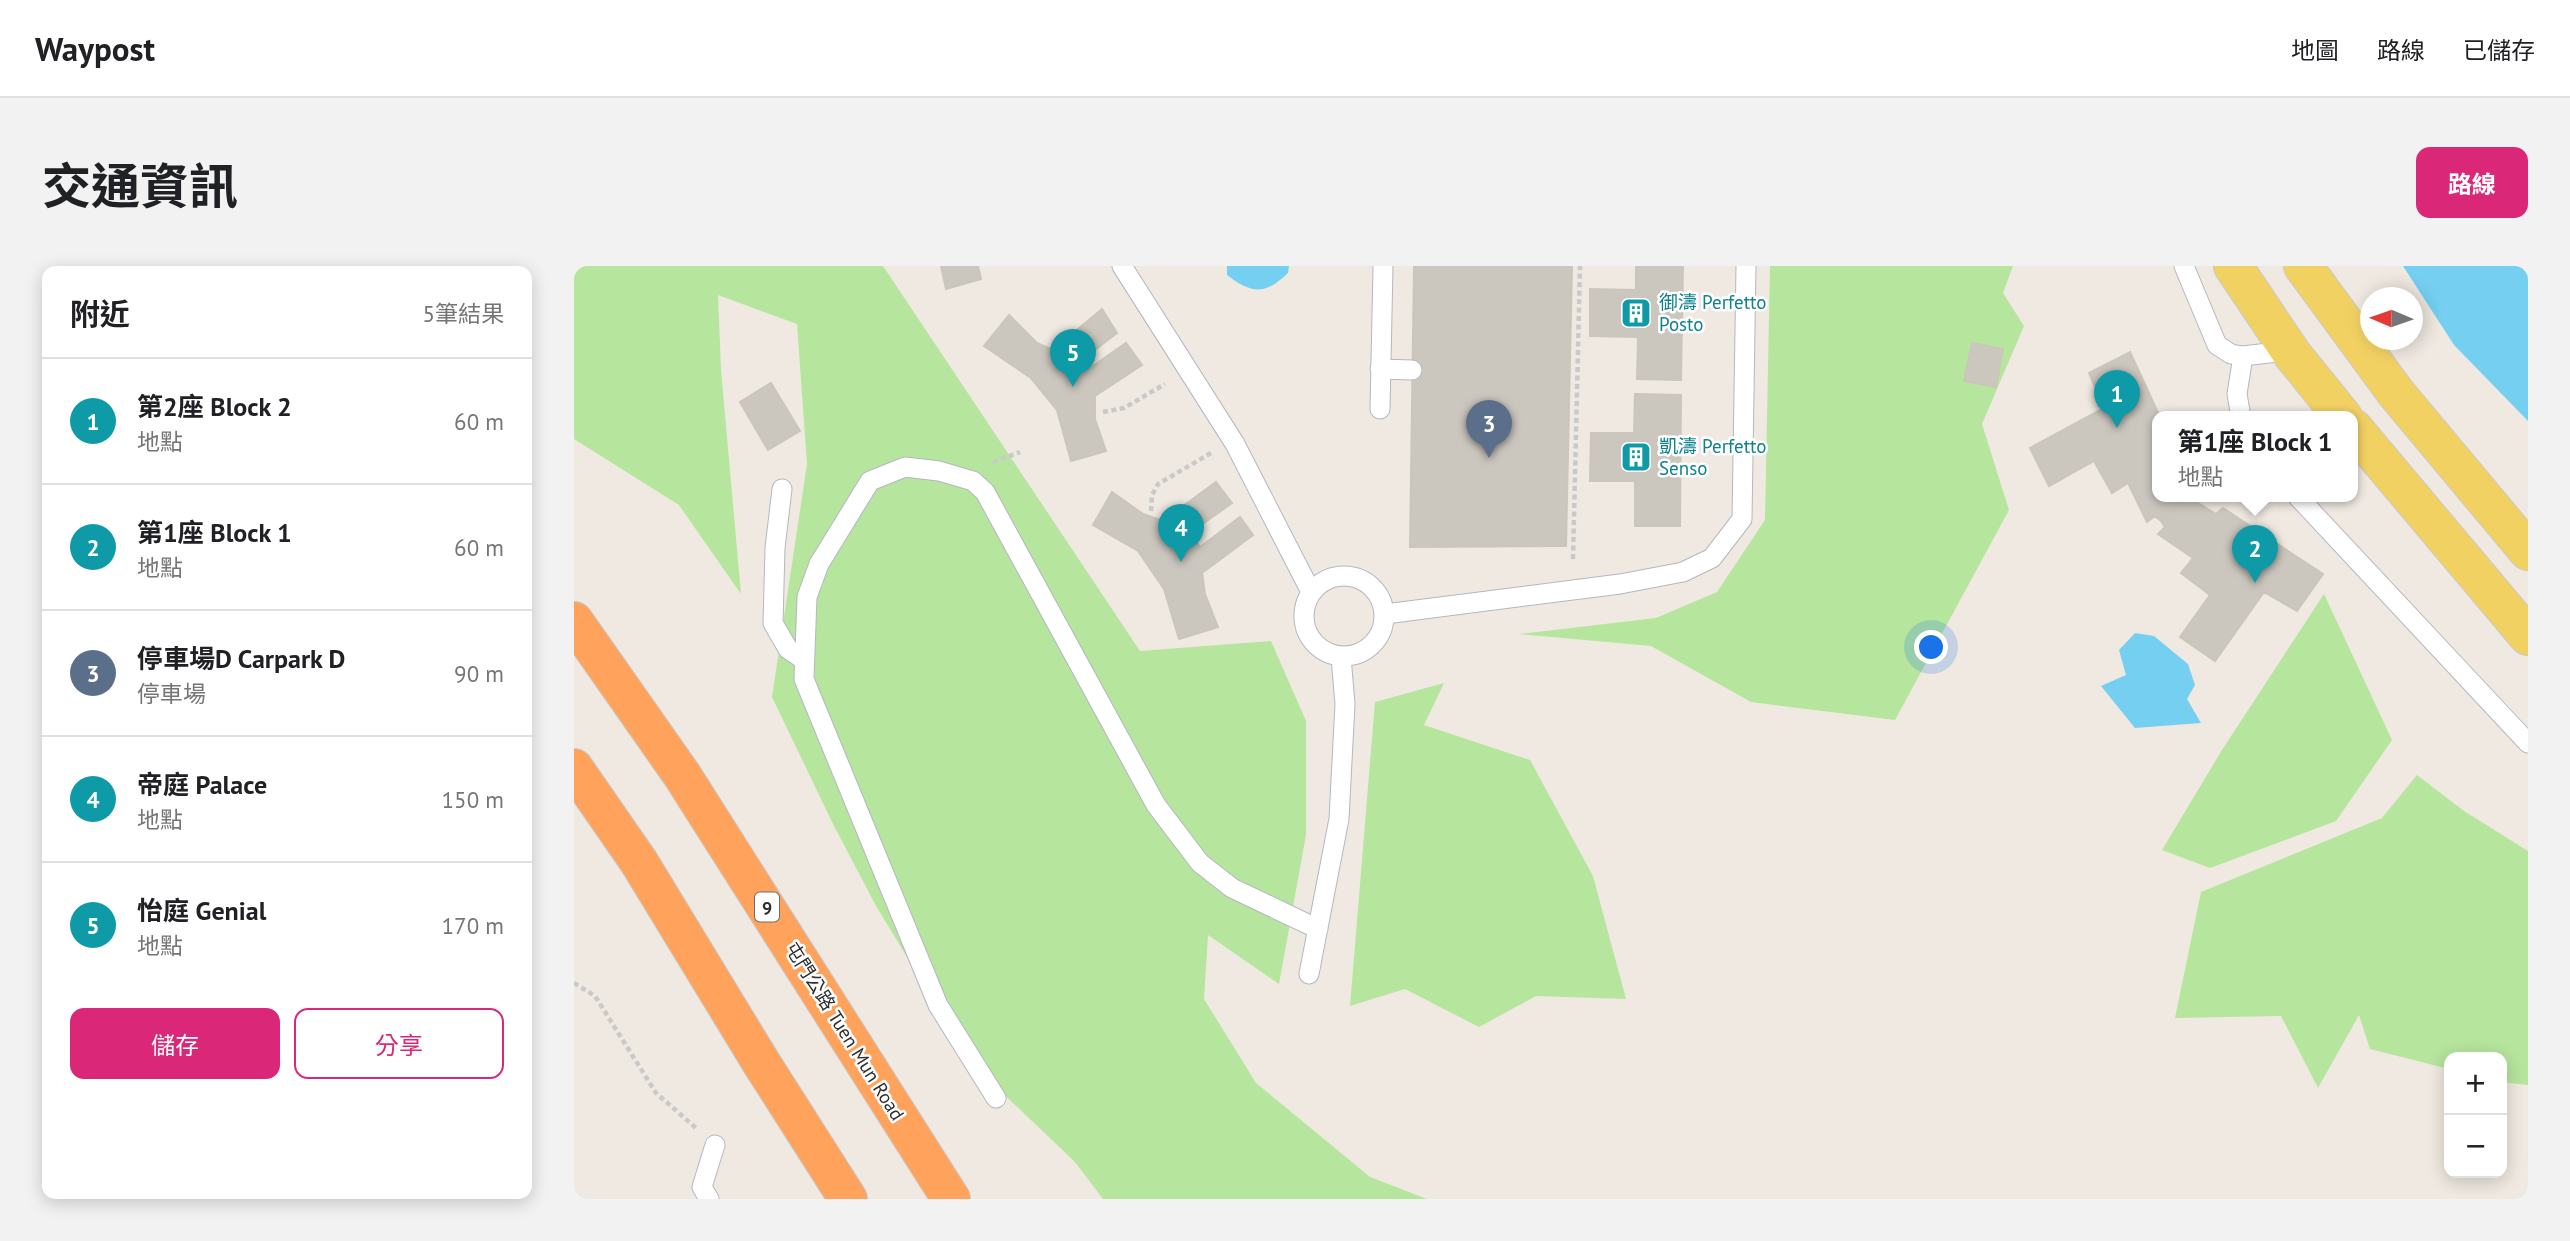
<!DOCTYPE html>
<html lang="zh-TW">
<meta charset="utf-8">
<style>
body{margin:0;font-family:"PT Sans","Noto Sans TC",sans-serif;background:#f2f2f2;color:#202124}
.controls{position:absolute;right:21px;bottom:21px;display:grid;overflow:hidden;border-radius:14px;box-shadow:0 4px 18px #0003}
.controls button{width:63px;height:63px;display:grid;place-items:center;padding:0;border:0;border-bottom:2px solid #e0e0e0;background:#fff;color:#202124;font:35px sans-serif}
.compass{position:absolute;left:1786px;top:21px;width:63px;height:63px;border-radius:50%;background:#fff;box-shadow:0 4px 18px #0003;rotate:272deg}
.you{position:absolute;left:1358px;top:382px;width:24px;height:24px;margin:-18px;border:5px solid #fff;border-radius:50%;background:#1a73e8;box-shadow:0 0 0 10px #1a73e833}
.badge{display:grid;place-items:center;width:46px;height:46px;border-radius:50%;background:#db2777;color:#fff;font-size:23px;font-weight:700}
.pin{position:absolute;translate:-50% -58px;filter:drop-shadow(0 2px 4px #0008)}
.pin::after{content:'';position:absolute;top:37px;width:24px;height:21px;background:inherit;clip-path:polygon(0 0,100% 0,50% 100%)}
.popup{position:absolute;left:1578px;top:145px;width:206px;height:91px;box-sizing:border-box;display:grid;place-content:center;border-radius:14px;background:#fff;filter:drop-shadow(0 2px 5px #0005);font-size:23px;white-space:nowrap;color:#757577}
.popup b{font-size:26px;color:#202124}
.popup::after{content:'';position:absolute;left:50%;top:100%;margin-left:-14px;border:14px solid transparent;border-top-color:#fff}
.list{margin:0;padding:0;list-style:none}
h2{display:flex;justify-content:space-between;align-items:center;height:91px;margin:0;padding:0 28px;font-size:30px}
h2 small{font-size:23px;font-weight:400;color:#757577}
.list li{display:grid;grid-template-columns:46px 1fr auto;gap:21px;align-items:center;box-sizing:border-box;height:126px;padding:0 28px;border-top:2px solid #e0e0e0}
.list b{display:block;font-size:26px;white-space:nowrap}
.list p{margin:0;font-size:23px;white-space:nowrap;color:#757577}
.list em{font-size:23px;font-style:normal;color:#757577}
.actions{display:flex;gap:14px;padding:21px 28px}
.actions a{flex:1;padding:16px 0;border:2px solid #db2777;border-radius:14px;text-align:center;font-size:24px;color:#db2777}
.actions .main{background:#db2777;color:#fff}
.map{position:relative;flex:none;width:1954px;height:933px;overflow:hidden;border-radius:14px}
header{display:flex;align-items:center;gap:42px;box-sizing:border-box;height:98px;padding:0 35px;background:#fff;border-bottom:2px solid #e0e0e0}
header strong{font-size:33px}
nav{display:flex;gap:38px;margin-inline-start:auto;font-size:24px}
.intro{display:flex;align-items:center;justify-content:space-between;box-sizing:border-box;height:168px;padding:0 42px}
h1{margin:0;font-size:49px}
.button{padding:18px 32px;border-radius:14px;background:#db2777;color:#fff;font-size:24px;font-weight:700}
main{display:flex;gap:42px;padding:0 42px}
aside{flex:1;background:#fff;border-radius:14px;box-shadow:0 4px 18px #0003}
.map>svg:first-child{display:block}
.green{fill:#b6e59e}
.water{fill:#75cff0}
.building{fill:#cbc7bf;stroke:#cbc5ba;stroke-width:2}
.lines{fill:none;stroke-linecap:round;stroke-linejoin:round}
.lane-casing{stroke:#b4b7c1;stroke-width:21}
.primary-casing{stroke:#c9c9c9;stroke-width:40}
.highway-casing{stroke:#c9c9c9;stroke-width:40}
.path{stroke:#c9c9c9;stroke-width:4.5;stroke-dasharray:5 3.5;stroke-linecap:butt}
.lane{stroke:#fff;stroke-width:19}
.primary{stroke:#f2d163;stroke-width:38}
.highway{stroke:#ffa35c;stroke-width:38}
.labels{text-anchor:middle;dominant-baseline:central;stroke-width:5;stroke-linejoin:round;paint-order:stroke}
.shield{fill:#fff;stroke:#6d6d6d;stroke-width:2}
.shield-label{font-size:18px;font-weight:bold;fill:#2e2e2e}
.culture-label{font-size:19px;fill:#0d838f;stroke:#fff;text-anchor:start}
.street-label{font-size:19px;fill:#2e2e2e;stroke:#fff}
</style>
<header>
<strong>Waypost</strong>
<nav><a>地圖</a><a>路線</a><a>已儲存</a></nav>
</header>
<div class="intro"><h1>交通資訊</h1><a class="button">路線</a></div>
<main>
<aside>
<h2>附近<small>5筆結果</small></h2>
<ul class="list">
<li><span class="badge" style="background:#0f9aa8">1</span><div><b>第2座 Block 2</b><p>地點</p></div><em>60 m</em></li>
<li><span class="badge" style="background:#0f9aa8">2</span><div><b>第1座 Block 1</b><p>地點</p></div><em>60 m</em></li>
<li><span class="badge" style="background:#5c6f8a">3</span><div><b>停車場D Carpark D</b><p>停車場</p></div><em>90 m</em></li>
<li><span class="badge" style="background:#0f9aa8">4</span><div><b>帝庭 Palace</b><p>地點</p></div><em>150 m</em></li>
<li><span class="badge" style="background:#0f9aa8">5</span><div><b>怡庭 Genial</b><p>地點</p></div><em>170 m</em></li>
</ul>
<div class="actions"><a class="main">儲存</a><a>分享</a></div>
</aside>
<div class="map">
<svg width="1954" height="933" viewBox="0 0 1954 933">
<rect width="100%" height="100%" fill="#efe9e1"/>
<!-- green -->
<path class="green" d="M0,0H309L566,385L697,375L732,455V569L705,718L634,669L630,733L682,817L796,911L853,933H529L501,896L396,796L301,638L259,558L198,431L233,198L223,58L144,29L147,104L167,328L105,239L0,173Z
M1196,0H1439L1429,27L1450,60L1408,158L1435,244L1321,454L1177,436L1077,380L945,368L1082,352L1143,326L1191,254Z
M1750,328L1818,474L1762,555L1636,602L1588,584L1648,484Z
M870,417L850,459L956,494L1019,610L1052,733L962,730L905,761L831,723L776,740L801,436Z
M1843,509L1890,545L1954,585V819L1928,816V791H1875V803L1796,783L1785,749L1744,822L1707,750L1601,752L1627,626L1808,552Z"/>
<!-- water -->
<path class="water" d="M653,0H715L714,7C691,29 678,28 653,9Z
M1829,0H1954V155L1880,79Z
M1561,367L1580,370L1614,398L1621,419L1613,433L1627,457L1561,462L1527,420L1552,409L1545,384Z"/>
<!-- building -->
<path class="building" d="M367,0H404L407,13L372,23Z
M840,0H998L992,280L836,281Z
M1062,0H1109L1107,114L1063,113L1064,71L1016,70V23L1062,24Z
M528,43L543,67L509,93L516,102L552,77L568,99L521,130V153L532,185L497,195L483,144L457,112L410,80L435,49L463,77L479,84Z
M1398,77L1429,83L1422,121L1390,115Z
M1556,86L1586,151H1583V231H1613L1587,255L1581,250L1573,256L1554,217L1538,227L1520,195L1475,220L1456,182L1530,142L1515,107Z
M197,117L226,165L194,184L166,136Z
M1061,128L1107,129L1106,260H1061V215H1016L1017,167H1060Z
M642,216L658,237L616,267L626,281L666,251L679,269L628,307L631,328L644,361L605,373L590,323L564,285L519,259L538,226L569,248L589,255Z
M1614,231L1642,248L1649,242L1749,308L1723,345L1690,326L1641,395L1606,371L1636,329L1607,307L1619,292L1584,268L1591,261L1587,255Z"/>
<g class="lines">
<!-- lane casing -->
<g class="lane-casing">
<path id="lane" d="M548,0L661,178L737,326
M1610,0L1643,79L1657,88L1669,90L1703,86L1718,88
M806,103L838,104
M806,143L809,0
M1667,151L1663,128L1669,90
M208,223L201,282L199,357L214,383L230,394
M1724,231L1954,477
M730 350a40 40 0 1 1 80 0a40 40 0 1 1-80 0Z
M811,348L1046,318L1109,306L1138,292L1168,253L1172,0
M735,708L765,553L771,438L767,391
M422,832L364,739L230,413L233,331L245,298L296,215L331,201L365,205L399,215L411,226L582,539L626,597L658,622L744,663
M135,933L128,921L141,879"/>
</g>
<!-- primary casing -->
<g class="primary-casing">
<path id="primary" d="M1659,0L1718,88L1769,151
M1729,0L1822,127L1954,285
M1779,162L1954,370"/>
</g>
<!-- highway casing -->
<g class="highway-casing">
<path id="highway" d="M0,355L108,509L377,933
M0,502L65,596L188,798L274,933"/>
</g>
<!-- path -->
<path class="path" d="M529,146L550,142L591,118
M419,196L446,186
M577,245L578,229L584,218L637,187
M999,293L1006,0
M0,717L21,730L82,827L122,862"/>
<!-- lane -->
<use href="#lane" class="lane"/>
<!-- primary -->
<use href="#primary" class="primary"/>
<!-- highway -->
<use href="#highway" class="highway"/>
</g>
<!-- icons -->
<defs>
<g id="building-square" transform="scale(1.575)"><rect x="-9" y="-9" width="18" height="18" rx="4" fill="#0f9aa8" stroke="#fff"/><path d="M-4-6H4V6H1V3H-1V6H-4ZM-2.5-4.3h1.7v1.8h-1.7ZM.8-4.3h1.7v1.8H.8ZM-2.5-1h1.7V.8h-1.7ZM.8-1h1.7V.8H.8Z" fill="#fff"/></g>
</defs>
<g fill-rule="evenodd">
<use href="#building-square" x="1062" y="47"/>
<use href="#building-square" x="1062" y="191"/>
</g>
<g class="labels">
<!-- shield labels -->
<rect class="shield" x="181" y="626.5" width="24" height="29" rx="5"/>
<g class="shield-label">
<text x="193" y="641">9</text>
</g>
<!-- culture labels -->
<g class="culture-label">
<text x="1085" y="36">御濤 Perfetto<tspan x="1085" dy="22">Posto</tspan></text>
<text x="1085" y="180">凱濤 Perfetto<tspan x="1085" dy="22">Senso</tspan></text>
</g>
<!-- street labels -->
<g class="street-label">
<text transform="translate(271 765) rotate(58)">屯門公路 Tuen Mun Road</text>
</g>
</g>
</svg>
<div class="controls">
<button>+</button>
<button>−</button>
</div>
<svg class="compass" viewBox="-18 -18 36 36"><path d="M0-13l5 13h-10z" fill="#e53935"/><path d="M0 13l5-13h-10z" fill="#757577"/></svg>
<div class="you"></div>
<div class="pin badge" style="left:1543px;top:162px;background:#0f9aa8">1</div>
<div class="pin badge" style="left:1681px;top:317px;background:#0f9aa8">2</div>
<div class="popup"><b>第1座 Block 1</b>地點</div>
<div class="pin badge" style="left:915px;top:192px;background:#5c6f8a">3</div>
<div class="pin badge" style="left:607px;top:296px;background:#0f9aa8">4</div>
<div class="pin badge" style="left:499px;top:121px;background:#0f9aa8">5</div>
</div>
</main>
